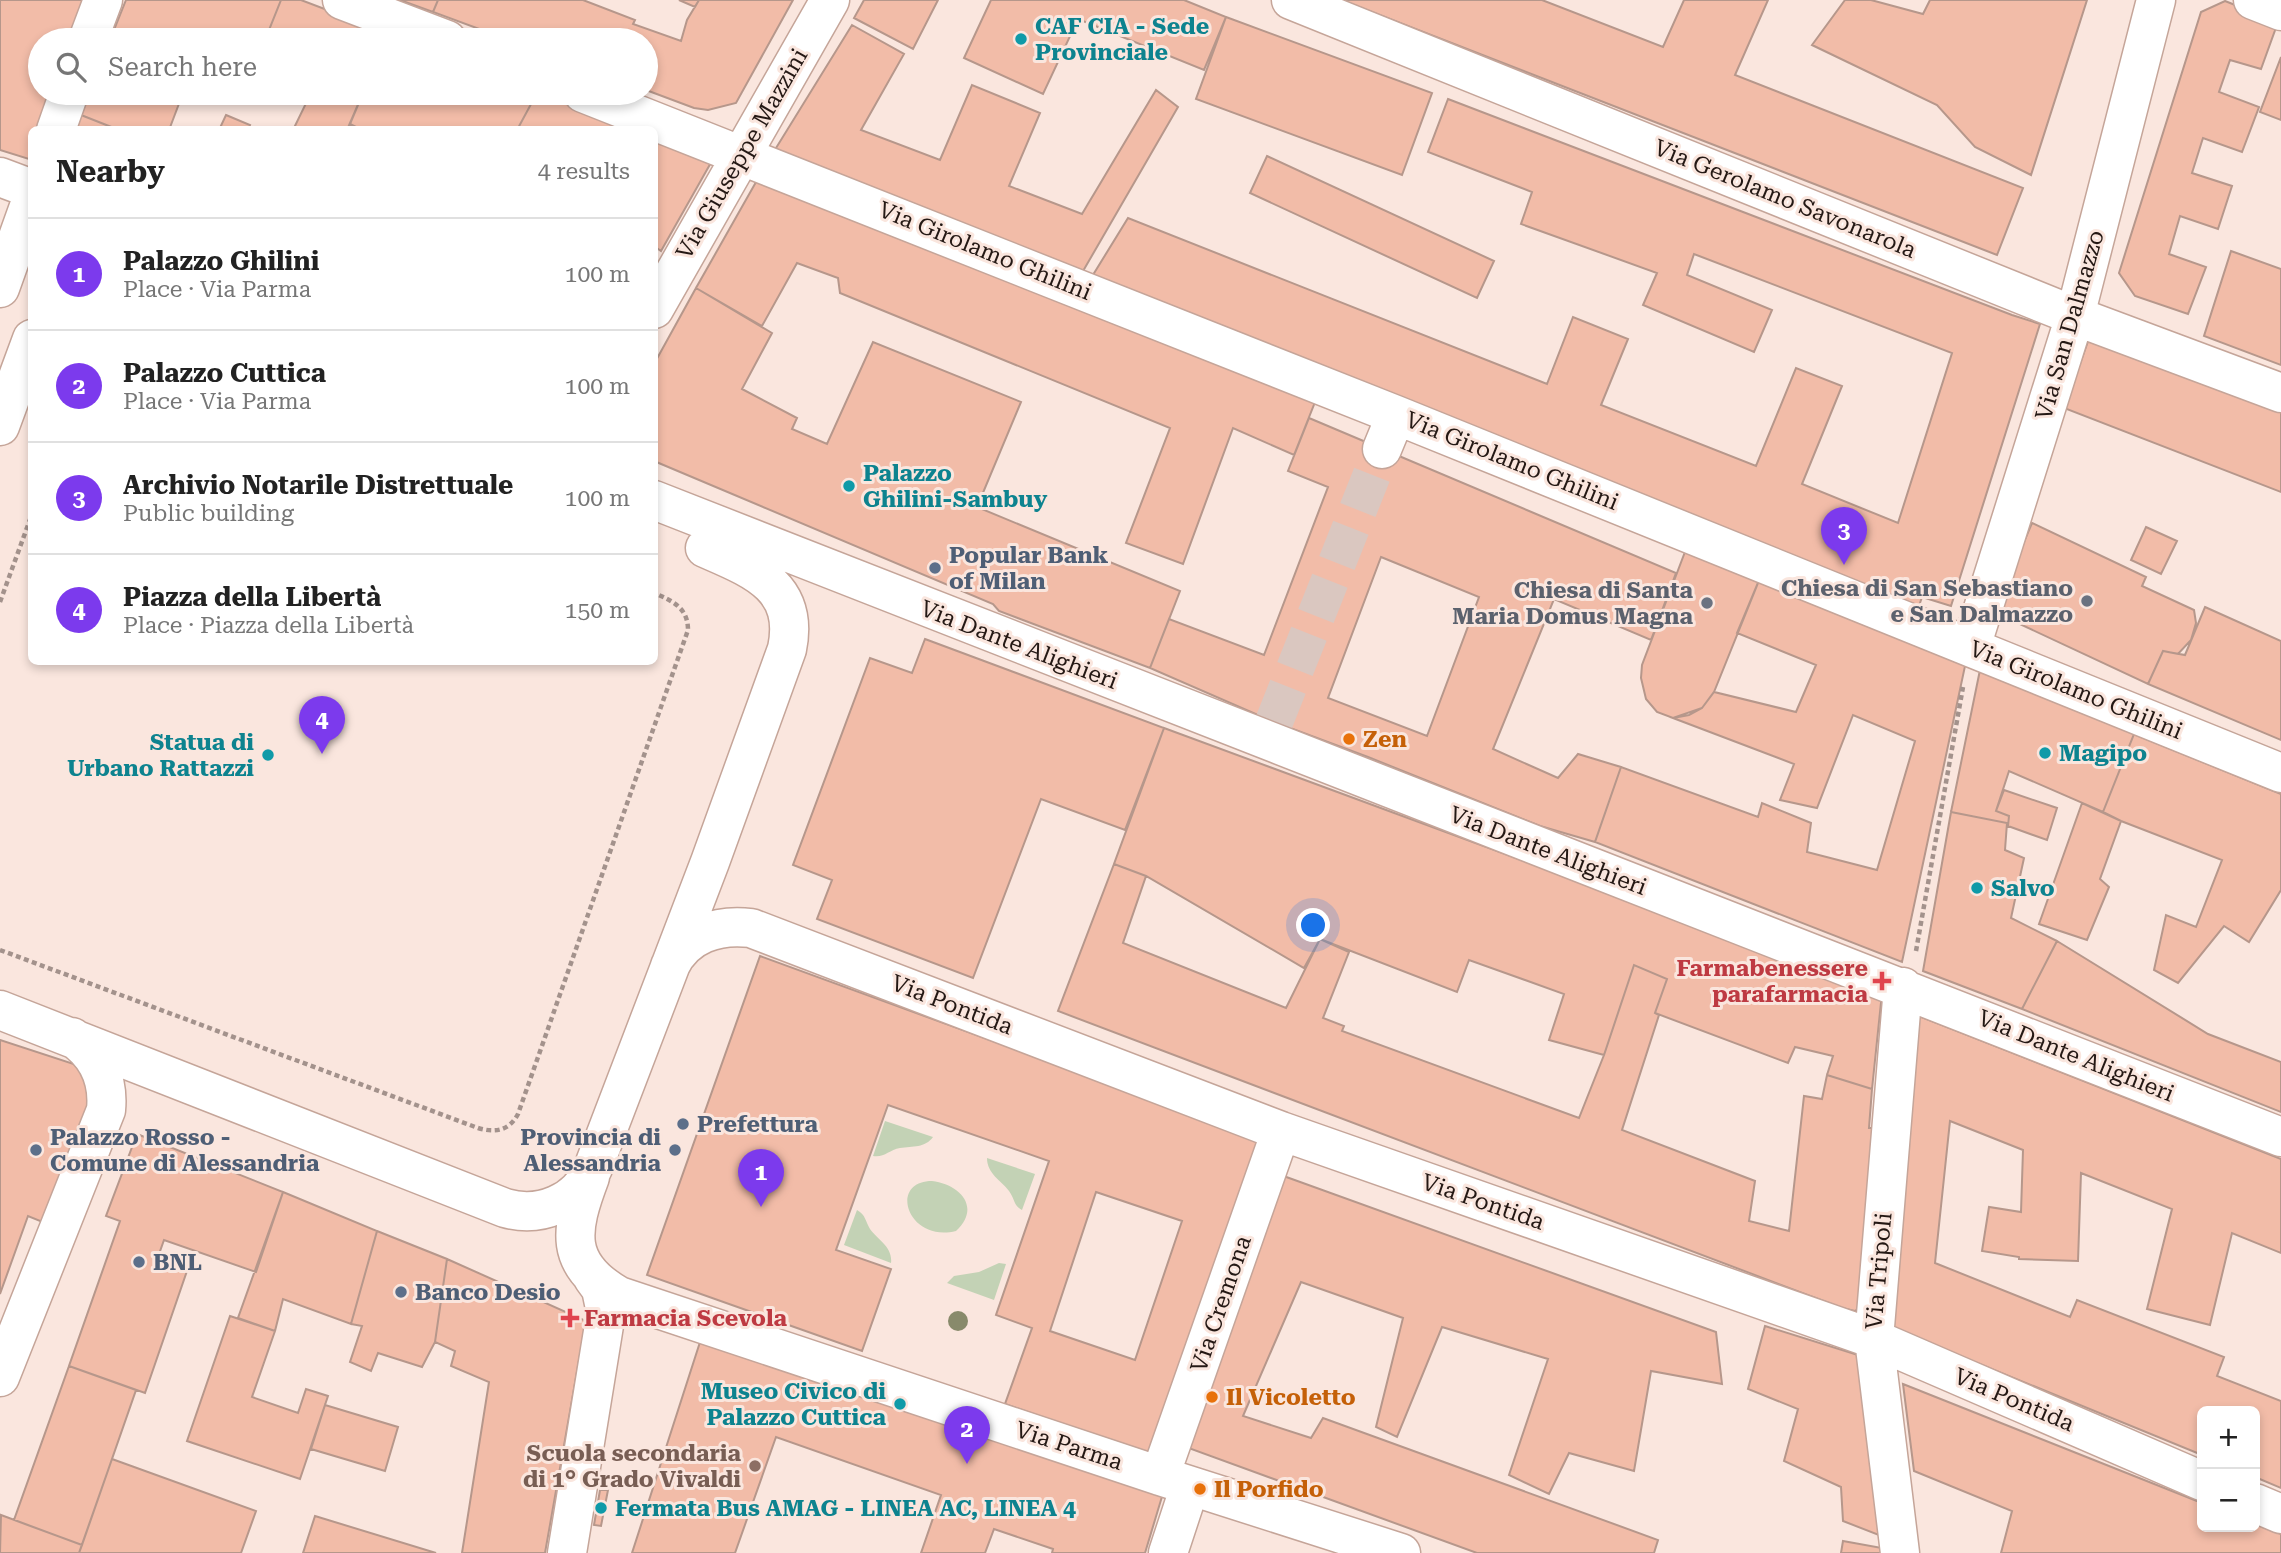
<!DOCTYPE html>
<meta charset="utf-8">
<style>
body{margin:0;font-family:"Roboto Serif",serif;background:#f2f2f2;color:#222}
.controls{position:absolute;right:21px;bottom:21px;display:grid;overflow:hidden;border-radius:10px;box-shadow:0 4px 10px #0003}
.controls button{width:63px;height:63px;display:grid;place-items:center;padding:0;border:0;border-bottom:2px solid #e0e0e0;background:#fff;color:#222;font:35px sans-serif}
.you{position:absolute;left:1314px;top:926px;width:24px;height:24px;margin:-18px;border:5px solid #fff;border-radius:50%;background:#1a73e8;box-shadow:0 0 0 10px #1a73e833}
.badge{display:grid;place-items:center;width:46px;height:46px;border-radius:50%;background:#7c3aed;color:#fff;font-size:23px;font-weight:700}
.pin{position:absolute;translate:-50% -58px;filter:drop-shadow(0 2px 4px #0008)}
.pin::after{content:'';position:absolute;top:37px;width:24px;height:21px;background:inherit;clip-path:polygon(0 0,100% 0,50% 100%)}
.list{margin:0;padding:0;list-style:none}
h2{display:flex;justify-content:space-between;align-items:center;height:91px;margin:0;padding:0 28px;font-size:30px}
h2 small{font-size:23px;font-weight:400;color:#767676}
.list li{display:grid;grid-template-columns:46px 1fr auto;gap:21px;align-items:center;box-sizing:border-box;height:112px;padding:0 28px;border-top:2px solid #e0e0e0}
.list b{display:block;font-size:26px;white-space:nowrap}
.list p{margin:0;font-size:23px;white-space:nowrap;color:#767676}
.list em{font-size:23px;font-style:normal;color:#767676}
.icon{flex:none;width:38px;height:38px;fill:none;stroke:currentColor;stroke-width:2;stroke-linecap:round;stroke-linejoin:round}
.map{position:relative;flex:none;width:2281px;height:1553px;overflow:hidden}
.search{position:absolute;background:#fff;box-shadow:0 4px 10px #0003;left:28px;top:28px;width:630px;height:77px;display:flex;align-items:center;gap:18px;box-sizing:border-box;padding:0 24px;border-radius:38px;color:#767676;font-size:26px}
.panel{position:absolute;background:#fff;box-shadow:0 4px 10px #0003;left:28px;top:126px;width:630px;height:539px;border-radius:10px}
.map>svg:first-child{display:block}
.green{fill:#c3d2b5}
.building{fill:#f2bca8;stroke:#b6978b;stroke-width:2;fill-rule:evenodd}
.lines{fill:none;stroke-linecap:round;stroke-linejoin:round}
.street-tunnel{stroke:#dac7c0;stroke-width:38;stroke-dasharray:38 19;stroke-linecap:butt}
.street-casing{stroke:#c5a599;stroke-width:41}
.path{stroke:#a3928c;stroke-width:4.5;stroke-dasharray:5 3.5;stroke-linecap:butt}
.street{stroke:#fff;stroke-width:38}
.tree{fill:#888a6b}
.culture-dot{fill:#0f9aa8;stroke:#fae6de;stroke-width:2.5}
.service-dot{fill:#5c6f8a;stroke:#fae6de;stroke-width:2.5}
.worship-dot{fill:#6b7280;stroke:#fae6de;stroke-width:2.5}
.food-dot{fill:#e8710a;stroke:#fae6de;stroke-width:2.5}
.health-dot{fill:#e0444e;stroke:#fae6de;stroke-width:2.5}
.education-dot{fill:#8d6e63;stroke:#fae6de;stroke-width:2.5}
.labels{text-anchor:middle;dominant-baseline:central;stroke-width:6;stroke-linejoin:round;paint-order:stroke}
.culture-label{font-size:23px;font-weight:bold;fill:#0d838f;stroke:#fae6de;text-anchor:start}
.street-label{font-size:23px;fill:#241814;stroke:#fae6de}
.service-label{font-size:23px;font-weight:bold;fill:#4e5e75;stroke:#fae6de;text-anchor:start}
.worship-label{font-size:23px;font-weight:bold;fill:#5b616d;stroke:#fae6de;text-anchor:end}
.food-label{font-size:23px;font-weight:bold;fill:#c56008;stroke:#fae6de;text-anchor:start}
.health-label{font-size:23px;font-weight:bold;fill:#be3a42;stroke:#fae6de;text-anchor:end}
.education-label{font-size:23px;font-weight:bold;fill:#785e54;stroke:#fae6de;text-anchor:end}
</style>
<div class="map">
<svg width="2281" height="1553" viewBox="0 0 2281 1553">
<rect width="100%" height="100%" fill="#fae6de"/>
<!-- green -->
<path class="green" d="M885,1121L933,1137C925,1148 913,1146 900,1148C889,1150 884,1158 873,1156Z
M987,1158L1035,1174L1022,1210C1013,1205 1015,1199 1009,1191C1001,1180 987,1174 987,1158Z
M932,1181C959,1184 982,1207 956,1231C907,1243 888,1181 932,1181Z
M857,1210C866,1215 865,1221 870,1229C878,1240 893,1247 891,1263L844,1245Z
M999,1263L1006,1264L994,1300L947,1283L954,1276L979,1272Z"/>
<!-- building -->
<path class="building" d="M0,0H83L71,40H40V93H56L45,130H32V160L0,150Z
M126,0H281L265,40H110Z
M281,0H301L388,33L385,40H265Z
M400,0H438L433,12Z
M438,0H583L635,20L633,24L681,41L687,20L699,0H793L736,103L708,110L694,108L646,90V40H509L433,12Z
M679,0H699L695,7Z
M864,0H938L913,49L854,18Z
M991,0H1184L1226,17L1204,70L1078,19L1043,94L964,58Z
M1341,0H1542L1663,47L1684,0H1768L1735,75L2023,188L1997,255Z
M1845,0H1871L1923,14L1930,0H2087L2031,175L1975,147L1937,105L1812,45Z
M2225,1L2278,22L2261,69L2230,60L2219,92L2259,107L2242,152L2203,138L2202,141L2192,173L2232,186L2218,229L2180,216L2169,254L2206,267L2188,314L2135,296L2119,273L2201,12Z
M1226,17L1432,93L1402,175L1196,99Z
M852,25L904,54L861,130L940,160L972,85L1040,113L1009,186L1082,214L1156,90L1178,107L1079,278L788,160L776,148Z
M2281,57V120L2260,112Z
M90,93H183L169,130H119L81,115Z
M311,93H363L347,130H293Z
M363,93H537L517,130H362L350,124Z
M537,93H570L717,152L661,251L654,246V130H517Z
M1448,99L2012,315L2040,324L1951,606L1922,597L1919,606L1088,283L1128,218L1547,384L1573,317L1628,339L1601,405L1756,466L1796,368L1842,386L1802,484L1898,523L1952,353L1694,254L1687,275L1772,310L1754,352L1643,305L1657,273L1521,224L1532,192L1428,152Z
M81,115L119,130H76Z
M226,115L250,125L248,130H219Z
M1267,156L1494,261L1477,298L1250,193Z
M760,175L1317,397L1294,455L1233,428L1183,564L1126,543L1170,428L840,293L838,278L797,263L762,326L696,288Z
M2231,251L2281,269V365L2204,336Z
M696,288L772,333L742,389L797,418L792,429L827,444L873,342L1021,402L977,507L1180,591L1150,668L999,611L993,604L654,461V364Z
M2091,333L2281,402V492L2064,408Z
M1309,418L1676,573L1651,640L1554,599L1493,749L1558,778L1578,754L1621,767L1595,842L1540,826L1368,757L1274,722L1150,668L1169,619L1264,655L1328,487L1288,471ZM1381,557L1479,597L1427,736L1328,698Z
M2032,523L2146,577L2142,586L2194,610L2196,623L2191,640L2178,654L2163,651L2148,684L1994,612Z
M2146,527L2177,541L2161,574L2131,560Z
M1688,544L1762,573L1714,692L1702,708L1673,718L1657,712L1646,699L1641,678L1642,665Z
M1762,573L1968,652L1902,962L1595,842L1621,767L1758,817L1762,803L1811,823L1807,852L1877,870L1915,741L1853,715L1817,808L1780,800L1794,764L1673,718L1689,715L1702,708L1714,692L1796,712L1816,665L1737,633Z
M2205,607L2281,641V740L2148,684L2163,651L2185,655Z
M925,639L1164,728L1125,830L1041,799L973,978L817,919L832,880L793,865L870,658L912,673Z
M1981,665L2134,734L2103,812L2009,771L1996,811L2009,816L2008,826L2007,823L1951,812Z
M1164,728L1882,993L1872,1089L1827,1075L1833,1056L1795,1047L1788,1063L1655,1013L1667,979L1634,965L1604,1055L1549,1040L1564,994L1469,960L1457,992L1320,939L1304,968L1146,876L1114,864Z
M2134,734L2281,794V890L2249,942L2224,926L2178,983L2154,970L2166,915L2196,927L2222,860L2121,821L2103,812Z
M2004,790L2057,808L2047,840L2008,826L2009,816L1996,811Z
M2082,803L2121,821L2100,879L2109,887L2087,940L2039,924Z
M1951,812L2007,823L2005,850L2024,858L2011,918L2057,941L2022,1009L1923,971Z
M1114,864L1146,876L1123,943L1286,1008L1320,939L1349,952L1323,1018L1344,1026L1342,1031L1579,1118L1604,1055L1634,965L1667,979L1655,1013L1659,1015L1622,1130L1755,1181L1749,1221L1789,1231L1804,1096L1822,1099L1827,1075L1872,1089L1869,1128H1879L1866,1303L1855,1311L1842,1308L1058,1011Z
M2057,941L2208,1034L2281,1062V1112L2022,1009Z
M760,956L1275,1144L1151,1455L1005,1404L1032,1328L996,1315L1049,1161L888,1105L836,1250L891,1269L862,1351L647,1275ZM1096,1192L1182,1221L1135,1360L1050,1331Z
M1919,1016L2281,1159V1253L2232,1233L2210,1325L2147,1309L2172,1209L2081,1173L2078,1261L2019,1259V1257L1982,1251L1989,1207L2021,1212L2023,1150L1950,1121L1935,1263L2070,1317L2077,1300L2224,1357L2217,1376L2281,1401V1488L2255,1477V1411H2202V1455L1904,1333L1884,1329Z
M0,1040L86,1068L96,1084L45,1223L28,1216L0,1294Z
M137,1134L283,1192L256,1272L164,1240L158,1257L188,1268L145,1393L69,1366L120,1221L106,1216Z
M1278,1174L1716,1332L1722,1384L1651,1371L1634,1471L1569,1453L1549,1494L1509,1475L1548,1359L1442,1327L1397,1437L1376,1427L1403,1318L1301,1282L1243,1416L1311,1438L1323,1418L1658,1540L1654,1553H1477L1183,1446Z
M283,1192L377,1231L351,1324L283,1299L275,1331L238,1318Z
M377,1231L447,1259L435,1342L422,1367L378,1353L371,1371L350,1362L362,1326L351,1324Z
M447,1259L586,1321L545,1553H462L489,1382L451,1366L455,1351L435,1342Z
M230,1316L275,1331L252,1397L298,1413L306,1389L328,1396L300,1479L187,1441Z
M1765,1326L1858,1355L1889,1539L1843,1521L1841,1487L1784,1461L1798,1409L1748,1389Z
M701,1339L1164,1490L1145,1553H1052L1053,1549L994,1529L985,1553H921L941,1495L776,1437L735,1553H632Z
M69,1366L136,1390L82,1545L14,1520Z
M1903,1384L2202,1503V1527H2255V1524L2281,1534V1553H2001L2012,1511L1914,1471Z
M325,1405L398,1427L385,1471L311,1449Z
M112,1459L256,1511L241,1553H79Z
M600,1490H608L601,1526L594,1525Z
M1,1515L82,1545L79,1553H0Z
M315,1516L436,1553H303Z
M1843,1541L1893,1550V1553H1841Z"/>
<g class="lines">
<!-- street-tunnel -->
<path class="street-tunnel" d="M1274,722L1382,449"/>
<!-- street casing -->
<g class="street-casing">
<path id="street" d="M342,0L447,40
M1291,0L2075,316L2281,393
M2253,0L2281,11
M88,40L103,0
M583,93L1396,415L2281,773
M56,130L69,93
M0,177L32,189
M0,288L32,198
M654,309L830,0
M0,426L32,339
M1382,449L1396,415
M654,500C1195,717 1740,923 2281,1137
M1971,647L2075,316L2156,0
M670,966C685,934 718,924 751,928L1281,1131L1874,1339L2202,1481
M0,1010L505,1208C540,1218 578,1203 593,1168L710,862L787,649C800,586 753,569 705,548
M590,1177C570,1230 563,1264 619,1296L1160,1476L1401,1553
M0,1377L106,1110C109,1080 97,1054 72,1037
M1160,1476L1281,1131
M2255,1503L2281,1514
M567,1553L606,1313L601,1289L593,1278
M1168,1553L1190,1486
M1900,1553L1874,1339L1903,987"/>
</g>
<!-- path -->
<path class="path" d="M0,602L32,514
M0,950L478,1128C495,1133 509,1131 518,1114L688,630C688,608 673,601 654,593
M1916,951L1963,687"/>
<!-- street -->
<use href="#street" class="street"/>
</g>
<!-- trees -->
<circle class="tree" cx="958" cy="1321" r="10"/>
<!-- markers -->
<g class="culture-dot">
<circle cx="1021" cy="39" r="7"/>
<circle cx="849" cy="486" r="7"/>
<circle cx="2045" cy="753" r="7"/>
<circle cx="268" cy="755" r="7"/>
<circle cx="1977" cy="888" r="7"/>
<circle cx="900" cy="1404" r="7"/>
<circle cx="601" cy="1508" r="7"/>
</g>
<g class="service-dot">
<circle cx="935" cy="568" r="7"/>
<circle cx="683" cy="1124" r="7"/>
<circle cx="36" cy="1150" r="7"/>
<circle cx="675" cy="1150" r="7"/>
<circle cx="139" cy="1262" r="7"/>
<circle cx="401" cy="1292" r="7"/>
</g>
<g class="worship-dot">
<circle cx="2087" cy="601" r="7"/>
<circle cx="1707" cy="603" r="7"/>
</g>
<g class="food-dot">
<circle cx="1349" cy="739" r="7"/>
<circle cx="1212" cy="1397" r="7"/>
<circle cx="1200" cy="1489" r="7"/>
</g>
<g class="health-dot">
<path d="M1878.5 970.5h7v7h7v7h-7v7h-7v-7h-7v-7h7z"/>
<path d="M566.5 1307.5h7v7h7v7h-7v7h-7v-7h-7v-7h7z"/>
</g>
<circle class="education-dot" cx="755" cy="1466" r="7"/>
<g class="labels">
<!-- culture labels -->
<g class="culture-label">
<text x="1035" y="26">CAF CIA - Sede<tspan x="1035" dy="26">Provinciale</tspan></text>
<text x="863" y="473">Palazzo<tspan x="863" dy="26">Ghilini-Sambuy</tspan></text>
<text x="254" y="742" text-anchor="end">Statua di<tspan x="254" dy="26">Urbano Rattazzi</tspan></text>
<text x="2059" y="753">Magipo</text>
<text x="1991" y="888">Salvo</text>
<text x="886" y="1391" text-anchor="end">Museo Civico di<tspan x="886" dy="26">Palazzo Cuttica</tspan></text>
<text x="615" y="1508">Fermata Bus AMAG - LINEA AC, LINEA 4</text>
</g>
<!-- street labels -->
<g class="street-label">
<text transform="translate(742 154) rotate(-60)">Via Giuseppe Mazzini</text>
<text transform="translate(1785 199) rotate(22)">Via Gerolamo Savonarola</text>
<text transform="translate(985 251) rotate(22)">Via Girolamo Ghilini</text>
<text transform="translate(2070 325) rotate(-74)">Via San Dalmazzo</text>
<text transform="translate(1512 461) rotate(22)">Via Girolamo Ghilini</text>
<text transform="translate(1019 645) rotate(21)">Via Dante Alighieri</text>
<text transform="translate(2076 690) rotate(22)">Via Girolamo Ghilini</text>
<text transform="translate(1548 851) rotate(21)">Via Dante Alighieri</text>
<text transform="translate(952 1005) rotate(21)">Via Pontida</text>
<text transform="translate(2076 1056) rotate(22)">Via Dante Alighieri</text>
<text transform="translate(1483 1202) rotate(19)">Via Pontida</text>
<text transform="translate(1879 1271) rotate(-85)">Via Tripoli</text>
<text transform="translate(1221 1304) rotate(-71)">Via Cremona</text>
<text transform="translate(2014 1400) rotate(23)">Via Pontida</text>
<text transform="translate(1069 1446) rotate(18)">Via Parma</text>
</g>
<!-- service labels -->
<g class="service-label">
<text x="949" y="555">Popular Bank<tspan x="949" dy="26">of Milan</tspan></text>
<text x="697" y="1124">Prefettura</text>
<text x="50" y="1137">Palazzo Rosso -<tspan x="50" dy="26">Comune di Alessandria</tspan></text>
<text x="661" y="1137" text-anchor="end">Provincia di<tspan x="661" dy="26">Alessandria</tspan></text>
<text x="153" y="1262">BNL</text>
<text x="415" y="1292">Banco Desio</text>
</g>
<!-- worship labels -->
<g class="worship-label">
<text x="2073" y="588">Chiesa di San Sebastiano<tspan x="2073" dy="26">e San Dalmazzo</tspan></text>
<text x="1693" y="590">Chiesa di Santa<tspan x="1693" dy="26">Maria Domus Magna</tspan></text>
</g>
<!-- food labels -->
<g class="food-label">
<text x="1363" y="739">Zen</text>
<text x="1226" y="1397">Il Vicoletto</text>
<text x="1214" y="1489">Il Porfido</text>
</g>
<!-- health labels -->
<g class="health-label">
<text x="1868" y="968">Farmabenessere<tspan x="1868" dy="26">parafarmacia</tspan></text>
<text x="584" y="1318" text-anchor="start">Farmacia Scevola</text>
</g>
<!-- education labels -->
<g class="education-label">
<text x="741" y="1453">Scuola secondaria<tspan x="741" dy="26">di 1° Grado Vivaldi</tspan></text>
</g>
</g>
</svg>
<div class="controls">
<button>+</button>
<button>−</button>
</div>
<div class="you"></div>
<div class="pin badge" style="left:761px;top:1207px">1</div>
<div class="pin badge" style="left:967px;top:1464px">2</div>
<div class="pin badge" style="left:1844px;top:565px">3</div>
<div class="pin badge" style="left:322px;top:754px">4</div>
<div class="search"><svg class="icon" aria-label="search" viewBox="0 0 24 24"><circle cx="10" cy="10" r="6"/><path d="M15 15l6 6"/></svg>Search here</div>
<section class="panel">
<h2>Nearby<small>4 results</small></h2>
<ul class="list">
<li><span class="badge">1</span><div><b>Palazzo Ghilini</b><p>Place · Via Parma</p></div><em>100 m</em></li>
<li><span class="badge">2</span><div><b>Palazzo Cuttica</b><p>Place · Via Parma</p></div><em>100 m</em></li>
<li><span class="badge">3</span><div><b>Archivio Notarile Distrettuale</b><p>Public building</p></div><em>100 m</em></li>
<li><span class="badge">4</span><div><b>Piazza della Libertà</b><p>Place · Piazza della Libertà</p></div><em>150 m</em></li>
</ul>
</section>
</div>
